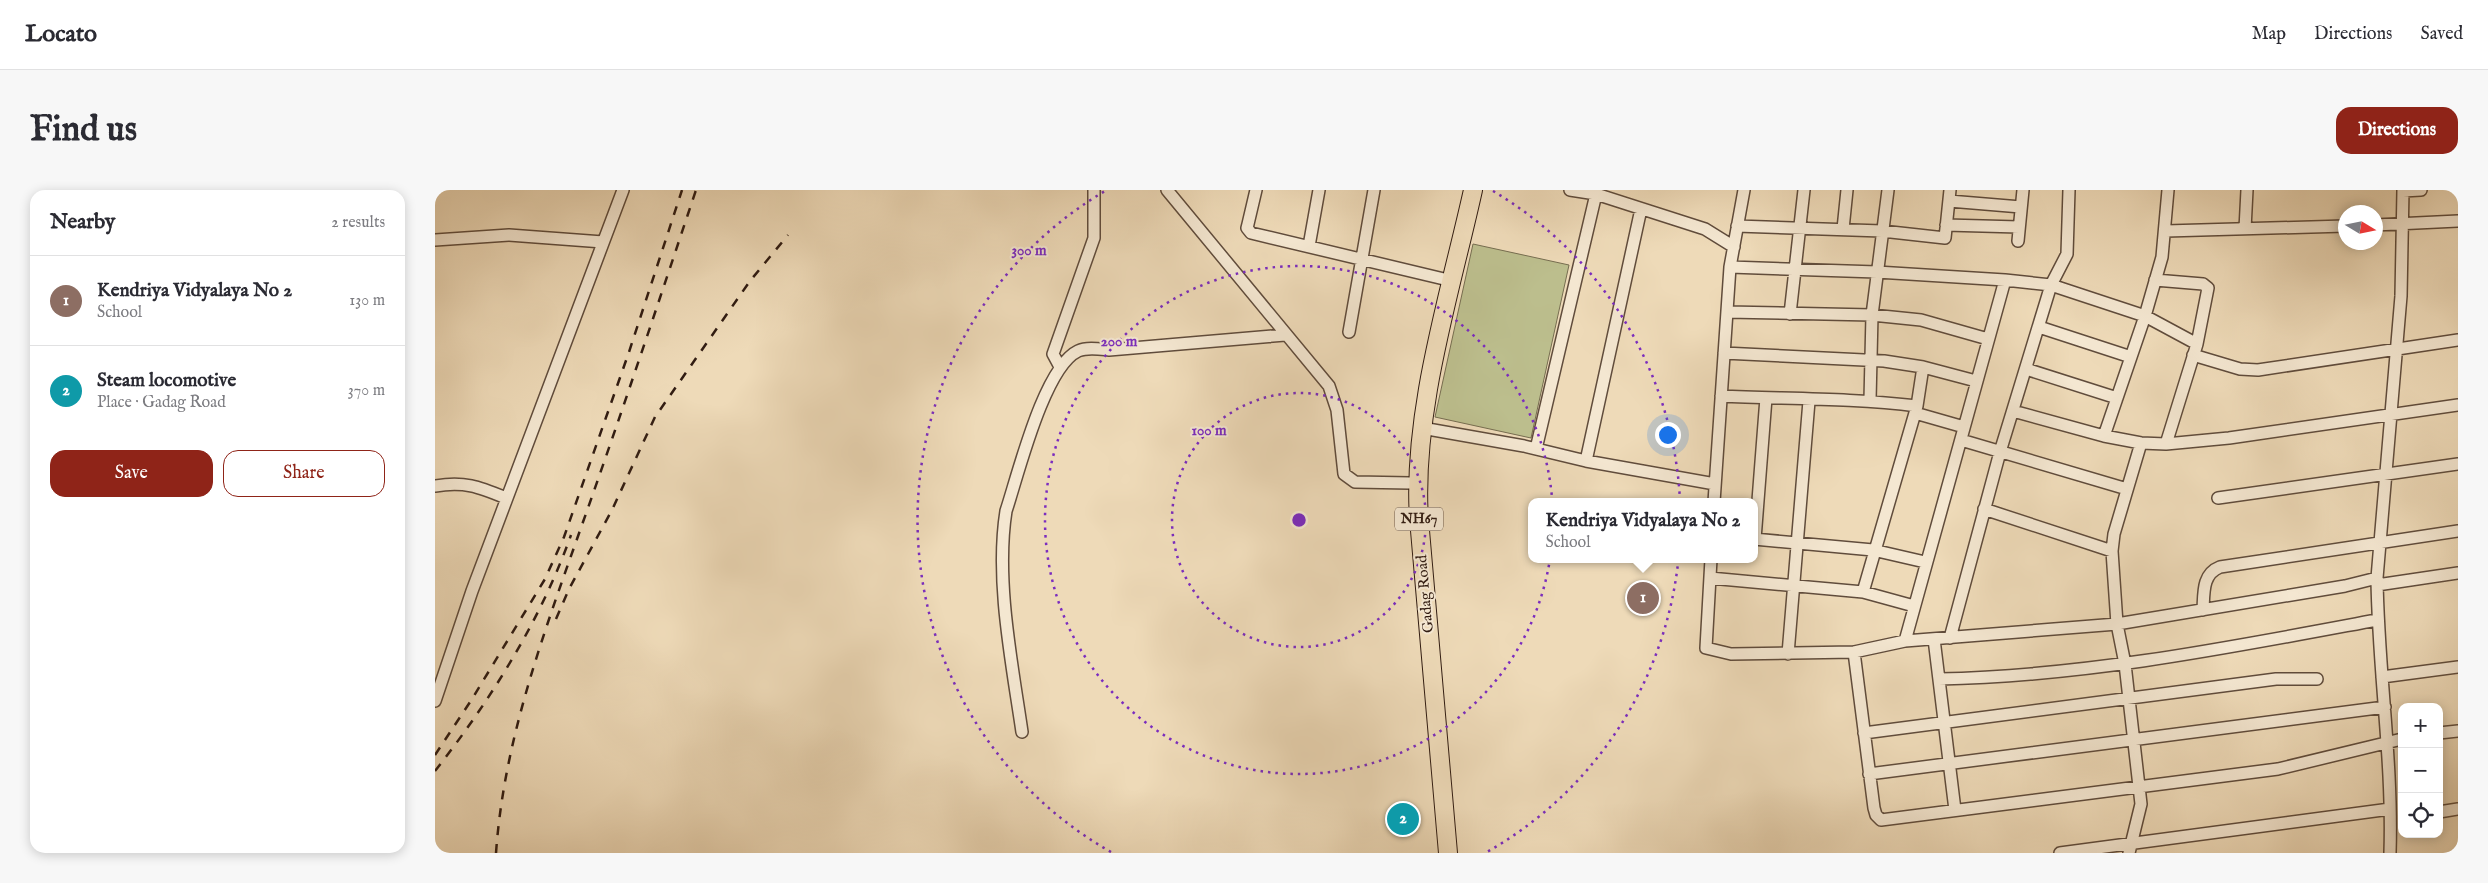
<!DOCTYPE html>
<meta charset="utf-8">
<style>
body{margin:0;font-family:"IM FELL English",serif;background:#f7f7f7;color:#2b2b33}
.controls{position:absolute;right:15px;bottom:15px;display:grid;overflow:hidden;border-radius:10px;box-shadow:0 2px 12px #0003}
.controls button{width:45px;height:45px;display:grid;place-items:center;padding:0;border:0;border-bottom:1px solid #e1e1e2;background:#fff;color:#2b2b33;font:25px sans-serif}
.compass{position:absolute;left:1903px;top:15px;width:45px;height:45px;border-radius:50%;background:#fff;box-shadow:0 2px 12px #0003;rotate:100deg}
.you{position:absolute;left:1232px;top:244px;width:18px;height:18px;margin:-12px;border:4px solid #fff;border-radius:50%;background:#1a73e8;box-shadow:0 0 0 8px #1a73e833}
.badge{display:grid;place-items:center;width:32px;height:32px;border-radius:50%;background:#8f2418;color:#fff;font-size:16px;font-weight:700}
.pin{position:absolute;translate:-50% -50%;border:2px solid #fff;box-shadow:0 1px 5px #0006}
.popup{position:absolute;left:1093px;top:308px;width:230px;height:65px;box-sizing:border-box;display:grid;place-content:center;border-radius:10px;background:#fff;filter:drop-shadow(0 1px 4px #0005);font-size:16px;white-space:nowrap;color:#7c7c81}
.popup b{font-size:19px;color:#2b2b33}
.popup::after{content:'';position:absolute;left:50%;top:100%;margin-left:-10px;border:10px solid transparent;border-top-color:#fff}
.list{margin:0;padding:0;list-style:none}
h2{display:flex;justify-content:space-between;align-items:center;height:65px;margin:0;padding:0 20px;font-size:21px}
h2 small{font-size:16px;font-weight:400;color:#7c7c81}
.list li{display:grid;grid-template-columns:32px 1fr auto;gap:15px;align-items:center;box-sizing:border-box;height:90px;padding:0 20px;border-top:1px solid #e1e1e2}
.list b{display:block;font-size:19px;white-space:nowrap}
.list p{margin:0;font-size:16px;white-space:nowrap;color:#7c7c81}
.list em{font-size:16px;font-style:normal;color:#7c7c81}
.actions{display:flex;gap:10px;padding:15px 20px}
.actions a{flex:1;padding:11px 0;border:1px solid #8f2418;border-radius:15px;text-align:center;font-size:18px;color:#8f2418}
.actions .main{background:#8f2418;color:#fff}
.icon{flex:none;width:28px;height:28px;fill:none;stroke:currentColor;stroke-width:2;stroke-linecap:round;stroke-linejoin:round}
.map{position:relative;flex:none;width:2023px;height:663px;overflow:hidden;border-radius:15px}
header{display:flex;align-items:center;gap:30px;box-sizing:border-box;height:70px;padding:0 25px;background:#fff;border-bottom:1px solid #e1e1e2}
header strong{font-size:24px}
nav{display:flex;gap:28px;margin-inline-start:auto;font-size:18px}
.intro{display:flex;align-items:center;justify-content:space-between;box-sizing:border-box;height:120px;padding:0 30px}
h1{margin:0;font-size:35px}
.button{padding:12px 22px;border-radius:15px;background:#8f2418;color:#fff;font-size:18px;font-weight:700}
main{display:flex;gap:30px;padding:0 30px}
aside{flex:1;background:#fff;border-radius:15px;box-shadow:0 2px 12px #0003}
.map>svg:first-child{display:block}
.pitch{fill:#bcbe8d;stroke:#766d50}
.lines{fill:none;stroke-linecap:round;stroke-linejoin:round}
.minor-casing{stroke:#604c3c;stroke-width:14}
.highway-casing{stroke:#311c12;stroke-width:20}
.minor{stroke:#f4e7d1;stroke-width:11}
.highway{stroke:#eedab8;stroke-width:18}
.rail{stroke:#311c12;stroke-width:2.5;stroke-dasharray:9 9;stroke-linecap:butt}
.ring{fill:none;stroke:#7b2cbf;stroke-width:2.5;stroke-dasharray:2.5 5}
.labels{text-anchor:middle;dominant-baseline:central;stroke-width:4;stroke-linejoin:round;paint-order:stroke}
.shield{fill:#f4e7d1;stroke:#6c594b;stroke-width:1}
.shield-label{font-size:14px;font-weight:bold;fill:#311c12}
.street-label{font-size:15px;fill:#311c12;stroke:#f4e7d1}
.centre{fill:#7b2cbf;stroke:#f4e7d1;stroke-width:2.5}
.ring-label{font-size:15px;text-anchor:middle;font-weight:bold;fill:#7b2cbf;stroke:#f4e7d1;stroke-width:4;stroke-linejoin:round;paint-order:stroke}
</style>
<header>
<strong>Locato</strong>
<nav><a>Map</a><a>Directions</a><a>Saved</a></nav>
</header>
<div class="intro"><h1>Find us</h1><a class="button">Directions</a></div>
<main>
<aside>
<h2>Nearby<small>2 results</small></h2>
<ul class="list">
<li><span class="badge" style="background:#8d6e63">1</span><div><b>Kendriya Vidyalaya No 2</b><p>School</p></div><em>130 m</em></li>
<li><span class="badge" style="background:#0f9aa8">2</span><div><b>Steam locomotive</b><p>Place · Gadag Road</p></div><em>370 m</em></li>
</ul>
<div class="actions"><a class="main">Save</a><a>Share</a></div>
</aside>
<div class="map">
<svg width="2023" height="663" viewBox="0 0 2023 663">
<rect width="100%" height="100%" fill="#eedab8"/>
<filter id="stains"><feTurbulence type="fractalNoise" baseFrequency=".004" numOctaves="4"/><feColorMatrix values="0 0 0 0 .2 0 0 0 0 .09 0 0 0 0 .02 0 0 0 .5 -.17"/></filter>
<radialGradient id="worn" r=".72"><stop offset=".6" stop-color="#630" stop-opacity="0"/><stop offset="1" stop-color="#630" stop-opacity=".3"/></radialGradient>
<!-- pitch -->
<path class="pitch" d="M1038,54L1134,75L1096,248L1000,227Z"/>
<g class="lines">
<!-- minor casing -->
<g class="minor-casing">
<path id="minor" d="M732,0L894,196L902,220L909,284L920,292L975,293
M821,0L813,34L812,38L816,43L1009,89
M1135,0L1161,4L1270,39L1299,57
M1968,1L1986,0
M1514,11L1586,17
M1511,35L1584,37
M1940,35L2023,31
M1302,36L1447,41L1510,48L1515,0
M1408,39L1412,0
M1810,39L1812,0
M1731,41L1910,36
M0,50L74,45L168,52
M1583,51L1588,0
M874,56L884,0
M1295,77L1442,82L1570,90L1470,451
M1570,90L1616,95L1710,126L1762,154
M1720,90L1768,94L1773,98L1762,154L1731,254
M1292,122L1437,125L1486,130L1553,149
M1355,124L1369,0
M1604,137L1696,167
M914,142L939,0
M1289,163L1449,171L1488,177
M1758,165L1805,179L1823,180L2023,150
M625,177L618,164L659,48V0
M1591,179L1682,208
M1286,206C1352,209 1417,208 1482,216
M1435,210L1437,125L1453,0
M1578,221L1669,246L1706,253L1731,254L1794,248L2023,215
M1480,223L1529,237
M987,238L1089,256L1151,271L1280,294
M1669,246L1710,126L1727,67L1733,0
M1526,250L1692,299
M1101,259L1161,4
M1151,271L1206,19
M0,296C30,291 44,297 71,308
M1783,308L2023,274
M1279,312L1295,77L1309,0
M1549,319L1677,361
M1319,349L1438,360L1490,372
M1320,349L1331,208
M1276,369L1271,458L1296,464L1419,462L1470,451L1682,434L1910,396L1942,388
M1275,388L1428,402L1479,416
M1942,395L2023,383
M1428,402L1482,216L1488,177L1541,191
M1768,420C1769,403 1767,384 1785,377L2023,341
M1515,448L1565,262L1616,95L1632,64L1634,0
M1499,449L1520,620
M1419,462L1439,618L1441,625L1446,630L1843,579L1967,549
M1353,464L1374,211
M1947,487L2023,477
M1504,489C1652,486 1797,457 1942,430
M0,511L37,401L188,0
M587,542C577,473 560,390 571,321C583,285 609,177 643,161C652,157 664,159 674,160L850,145
M1429,543L1841,489H1882
M2004,543L2023,541
M1434,584L1950,517
M2004,622L2023,619
M1625,663L1955,619
M1694,663L1706,614L1690,474L1682,434L1677,361L1679,344L1706,253
M1955,663C1958,571 1943,480 1942,388L1966,106L1968,0"/>
</g>
<!-- highway casing -->
<g class="highway-casing">
<path id="highway" d="M1013,663L984,329C977,222 1015,104 1038,0"/>
</g>
<!-- minor -->
<use href="#minor" class="minor"/>
<!-- highway -->
<use href="#highway" class="highway"/>
<!-- rail -->
<path class="rail" d="M121,429L134,399L177,320L220,227L315,91L353,45
M0,565L37,509L110,389L129,347L194,162L247,0
M0,581C55,511 106,430 136,345
M61,663C69,548 110,440 148,332C187,222 224,111 261,0"/>
</g>
<!-- distance rings -->
<g class="ring">
<circle cx="864" cy="330" r="127"/>
<circle cx="864" cy="330" r="254"/>
<path d="M676 662A382 382 0 0 1 670 1M1058 1A382 382 0 0 1 1052 662"/>
</g>
<g class="labels">
<!-- shield labels -->
<rect class="shield" x="960" y="317.5" width="48" height="23" rx="4"/>
<g class="shield-label">
<text x="984" y="329">NH67</text>
</g>
<!-- street labels -->
<g class="street-label">
<text transform="translate(990 404) rotate(-95)">Gadag Road</text>
</g>
</g>
<circle cx="864" cy="330" r="8" class="centre"/>
<g class="ring-label">
<text x="594" y="65">300 m</text>
<text x="684" y="156">200 m</text>
<text x="774" y="245">100 m</text>
</g>
<rect width="100%" height="100%" filter="url(#stains)"/>
<rect width="100%" height="100%" fill="url(#worn)"/>
</svg>
<div class="controls">
<button>+</button>
<button>−</button>
<button><svg class="icon" aria-label="locate" viewBox="0 0 24 24"><circle cx="12" cy="12" r="6"/><path d="M12 2v4M12 18v4M2 12h4M18 12h4"/></svg></button>
</div>
<svg class="compass" viewBox="-18 -18 36 36"><path d="M0-13l5 13h-10z" fill="#e53935"/><path d="M0 13l5-13h-10z" fill="#7c7c81"/></svg>
<div class="you"></div>
<div class="pin badge" style="left:1208px;top:408px;background:#8d6e63">1</div>
<div class="popup"><b>Kendriya Vidyalaya No 2</b>School</div>
<div class="pin badge" style="left:968px;top:629px;background:#0f9aa8">2</div>
</div>
</main>
